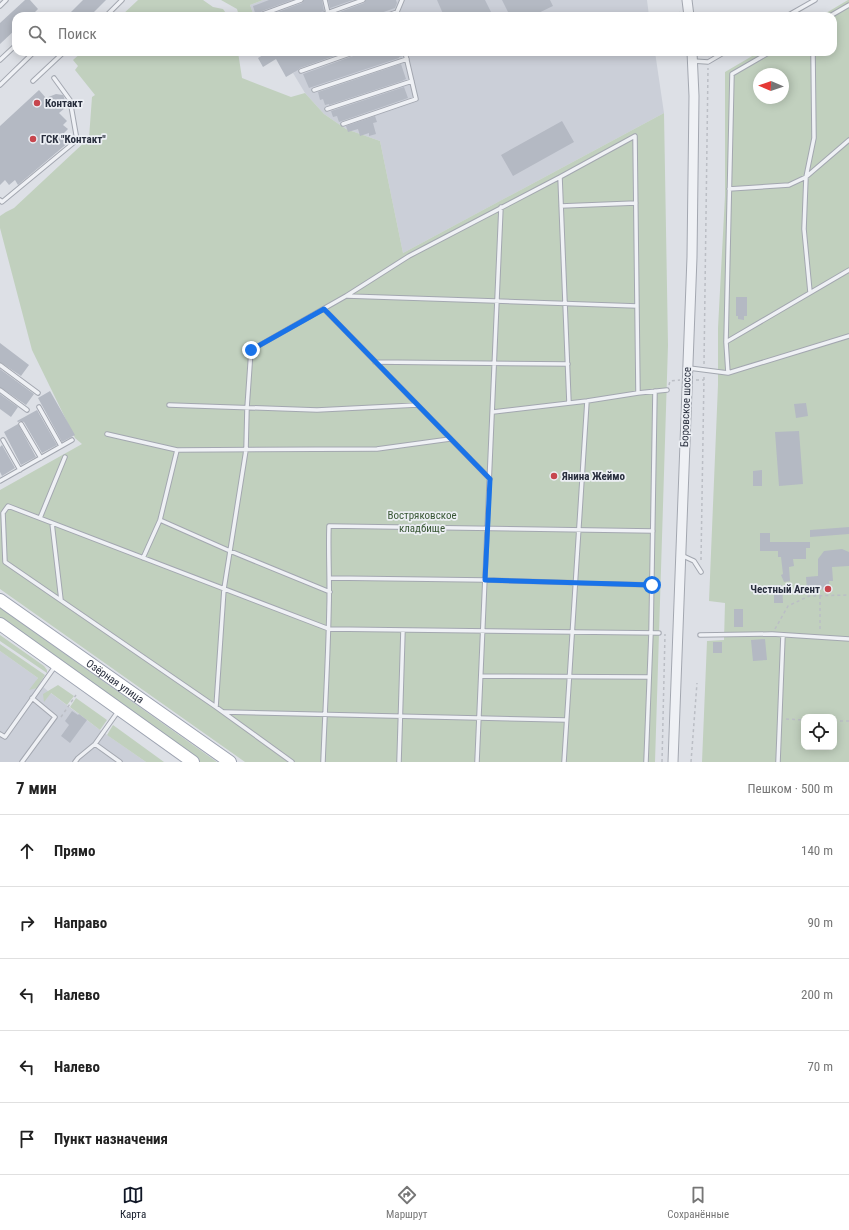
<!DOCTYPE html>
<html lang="ru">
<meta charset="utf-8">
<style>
body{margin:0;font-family:"Roboto Condensed",sans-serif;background:#f6f6f6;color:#222}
.controls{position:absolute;right:12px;bottom:12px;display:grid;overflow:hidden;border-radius:8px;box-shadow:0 2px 10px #0003}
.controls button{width:36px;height:36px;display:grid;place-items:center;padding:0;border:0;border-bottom:1px solid #e0e0e0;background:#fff;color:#222;font:20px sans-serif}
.compass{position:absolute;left:753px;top:68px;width:36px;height:36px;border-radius:50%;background:#fff;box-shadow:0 2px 10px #0003;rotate:272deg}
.stop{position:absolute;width:12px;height:12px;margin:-9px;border:3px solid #1a73e8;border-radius:50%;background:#fff}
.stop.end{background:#1a73e8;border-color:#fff;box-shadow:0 1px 4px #0008}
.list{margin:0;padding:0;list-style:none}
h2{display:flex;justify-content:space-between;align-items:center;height:52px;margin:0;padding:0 16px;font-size:17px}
h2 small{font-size:13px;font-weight:400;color:#767676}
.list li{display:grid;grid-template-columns:26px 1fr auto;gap:12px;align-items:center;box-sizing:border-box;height:72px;padding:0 16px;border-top:1px solid #e0e0e0}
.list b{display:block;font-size:15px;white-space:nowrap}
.list em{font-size:13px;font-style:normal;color:#767676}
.icon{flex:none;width:22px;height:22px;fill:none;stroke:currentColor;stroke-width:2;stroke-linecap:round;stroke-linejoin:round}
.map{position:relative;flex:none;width:849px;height:762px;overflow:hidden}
.search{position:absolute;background:#fff;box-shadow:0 2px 10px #0003;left:12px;right:12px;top:12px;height:44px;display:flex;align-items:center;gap:10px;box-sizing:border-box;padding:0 14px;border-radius:12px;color:#767676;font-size:15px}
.sheet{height:412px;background:#fff}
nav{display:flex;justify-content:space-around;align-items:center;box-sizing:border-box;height:56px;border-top:1px solid #e0e0e0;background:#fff;font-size:11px;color:#767676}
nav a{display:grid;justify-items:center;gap:2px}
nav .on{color:#111827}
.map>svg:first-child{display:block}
.built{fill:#cbcfd8}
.green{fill:#c1d0be;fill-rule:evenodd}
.building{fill:#b4b9c3}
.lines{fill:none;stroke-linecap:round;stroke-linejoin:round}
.service-casing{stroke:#a3a7b0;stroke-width:5.5}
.tertiary-casing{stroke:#a3a7b0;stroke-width:11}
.primary-casing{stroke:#9da3b1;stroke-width:14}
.path{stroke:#bbbec5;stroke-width:1.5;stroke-dasharray:3 3;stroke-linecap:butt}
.service{stroke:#eff1f5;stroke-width:3.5}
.tertiary{stroke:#eff1f5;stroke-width:9}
.primary{stroke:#fff;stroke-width:12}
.route{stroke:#1a73e8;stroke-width:5}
.poi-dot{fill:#c7464e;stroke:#eceff4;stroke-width:1.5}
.labels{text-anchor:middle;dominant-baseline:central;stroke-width:3.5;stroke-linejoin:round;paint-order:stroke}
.poi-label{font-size:11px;font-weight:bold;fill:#272d3c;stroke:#eceff4;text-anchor:start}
.street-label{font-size:11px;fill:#272d3c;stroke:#eceff4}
.park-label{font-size:11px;fill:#395735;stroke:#eceff4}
</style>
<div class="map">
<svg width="849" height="762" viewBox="0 0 849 762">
<rect width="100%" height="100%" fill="#dde0e6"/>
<!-- built -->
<path class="built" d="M263,0H647L649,16H254L250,5Z
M291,52H655L664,113L403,253L380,141L346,129L324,114L305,93L293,73L295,72L287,56L291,53Z
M0,651L38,678L36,681L48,691L100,730L146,762H0Z"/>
<!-- green -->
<path class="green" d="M138,0H203L213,7L223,9L228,16H121Z
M221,0H263L250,5L254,16H239L237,9Z
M848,0H849V762H702L707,641L724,640L725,603L709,601L718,385V328L725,196V72L759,52H833V16H821ZM759,74H783V98H759ZM804,717H834V747H804Z
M82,52H238L242,78L291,97L305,93L324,114L346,129L380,141L403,253L664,113L668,345L655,762H245L0,589V490L82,444L75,438L32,350L0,228V216L6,212L14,208L89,138L92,97L95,95L75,70L78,66L73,60Z
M0,608L217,762H200L0,619Z
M0,635L44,666L47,670V673L0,641Z
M0,644L45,675L37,688L29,690L38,678L0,651Z
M58,685L74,696L67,705L51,693L44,702L43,694Z
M76,698L107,720L100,730L70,707Z
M113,725L164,762H146L107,735Z"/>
<!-- building -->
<path class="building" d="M25,0H30L38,9L31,16H16V29L0,44V23Z
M83,0H106L90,16H67Z
M269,0H292L262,11L260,13L261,16H256L253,6Z
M304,0H322L324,11L318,13L316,16H267L302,3Z
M328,0H353L330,8Z
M366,0H396L397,3L395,8L372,16H329L364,3Z
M437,0H485L493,16H444Z
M502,0H550L553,6L532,16H510Z
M262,52H290L292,55L301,52H345L300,68L298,70L286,77L276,59L263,67L258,58L263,55Z
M358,52H402L403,56L399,57V58L309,88L303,74L356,55Z
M401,64L406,79L402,81L329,105V104L325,105L323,99L320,100L318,92Z
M404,87L408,98L339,122L337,116L333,117L331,111Z
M39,90L46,98L56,94L63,95L64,97L65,101V108L59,113L67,121L63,125L68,129L62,135L69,142L18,185L15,180L9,185L5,180L0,185V126Z
M375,116L377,122L373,123L376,134L369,136V133L360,136L358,129L348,132L346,126Z
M562,121L574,142L513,176L501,155Z
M736,297H747V316H744V320L738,319V316H736Z
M0,343L29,365L21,376L0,362Z
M0,369L34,394L26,405L0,387Z
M50,391L75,435L62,442L38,398Z
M0,394L18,407L11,417L0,409Z
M806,403L808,416L796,418L794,404Z
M37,410L57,445L42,453L24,422L21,421L18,422L17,421Z
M18,424L36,457L21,465L4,432Z
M799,431L803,484L779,486L775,432Z
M2,445L15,468L2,476L0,472V447Z
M762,470V486H753V471Z
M849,527V534L810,537V530Z
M760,533H770V542H810V548H806V559H793L794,566L789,567L790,581L784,582L781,575L783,574L781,557H778V551H760Z
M842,549L849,552V566L832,567L833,581H829L830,589L807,590L806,577L818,576V559L824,551Z
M774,585H782L783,603H774Z
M734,609H743V627H734Z
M765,639L767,660L753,661L751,640Z
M713,642H722V653H713Z
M72,711L78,715L79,714L87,720L70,743L61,736L69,725L65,721Z"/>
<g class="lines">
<!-- service casing -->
<g class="service-casing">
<path id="service" d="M325,0L328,13
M0,6L6,0
M263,14L301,0
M106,16L122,0
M319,16L363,0
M386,16L397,12
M398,16L397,12L402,0
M787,16L815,0
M830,16L849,5
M0,60L16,45
M693,61L708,62L725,52
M301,71L355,52
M33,81L64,52
M0,85L34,52
M314,90L407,59
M327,109L412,81
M343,124L416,99L405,52
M560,177L569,403
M729,189L789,185L806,177L849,140
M0,200L2,202L77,140L70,100L54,78
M561,206L636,203
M810,292L804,229L806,177L814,138L813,52
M347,296L637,306
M324,309L490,479
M726,342L849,270
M375,362L568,364
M0,365L38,393
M689,368L728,373L849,336
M728,373L726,342L732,74L770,52
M0,390L27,410
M169,405L317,410L417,405
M39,407L61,446
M493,412L587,401L638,393L667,390
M21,424L41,458
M107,434L177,450
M3,440L20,470
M0,481L72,440
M40,518L65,457
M160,520L230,551L330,592
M52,523L61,600
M681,555L694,561L701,572
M143,558L160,520L177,450L377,449L450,439
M330,578L485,580L652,585
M700,635L772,634L849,639
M481,676L649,677
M216,707L224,589L246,450L247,408L251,350L346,296L409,256L560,177L635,136L638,393
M224,712L566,720
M0,734L5,737L56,665
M95,744L120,762
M22,762L55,717L32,698
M75,762L78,758L95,744L119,710
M292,762L216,707L5,562L3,513L8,506L329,629L659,633
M323,762C325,711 328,660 329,609C330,581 328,553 329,526L653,531
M399,762L403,630
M477,762L501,207
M564,762L587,401
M646,762L651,633L655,391
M778,762L783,635"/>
</g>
<!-- tertiary casing -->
<g class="tertiary-casing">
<path id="tertiary" d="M687,0L689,16
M673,762L692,257L694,96L692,52"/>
</g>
<!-- primary casing -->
<g class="primary-casing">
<g id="primary">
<path id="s1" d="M0,600L230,762"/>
<path d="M0,624L193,762"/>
</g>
</g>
<!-- path -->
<path class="path" d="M679,12L680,16
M708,56L709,52
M704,364L708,68
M696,380H704
M669,385L670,381L680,380
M701,560L704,376
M820,596V631
M775,629L788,606L809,596L849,595
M61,717L76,695
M786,719L804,720
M834,721H849
M662,762L665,634
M691,762L697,683"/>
<!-- service -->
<use href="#service" class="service"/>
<!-- tertiary -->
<use href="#tertiary" class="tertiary"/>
<!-- primary -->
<use href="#primary" class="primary"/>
</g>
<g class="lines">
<!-- route -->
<path class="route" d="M251,350L324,309L490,479L485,580L652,585"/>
</g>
<!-- markers -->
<g class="poi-dot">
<circle cx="37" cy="103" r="4"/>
<circle cx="33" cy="139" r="4"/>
<circle cx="554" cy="476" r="4"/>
<circle cx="828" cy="589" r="4"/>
</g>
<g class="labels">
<!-- poi labels -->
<g class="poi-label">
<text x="45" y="103">Контакт</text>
<text x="41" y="139">ГСК "Контакт"</text>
<text x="562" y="476">Янина Жеймо</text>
<text x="820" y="589" text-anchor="end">Честный Агент</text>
</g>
<!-- street labels -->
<g class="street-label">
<text transform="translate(686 407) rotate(-88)">Боровское шоссе</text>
<text stroke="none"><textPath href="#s1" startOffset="141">Озёрная улица</textPath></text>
</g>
<!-- park labels -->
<g class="park-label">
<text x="422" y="515">Востряковское<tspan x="422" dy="13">кладбище</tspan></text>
</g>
</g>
</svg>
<div class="controls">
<button><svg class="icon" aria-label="locate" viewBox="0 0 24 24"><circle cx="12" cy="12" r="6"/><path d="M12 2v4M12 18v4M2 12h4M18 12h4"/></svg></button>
</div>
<svg class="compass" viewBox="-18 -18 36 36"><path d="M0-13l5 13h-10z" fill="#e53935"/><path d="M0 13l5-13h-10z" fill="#767676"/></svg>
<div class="stop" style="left:652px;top:585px"></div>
<div class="stop end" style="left:251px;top:350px"></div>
<div class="search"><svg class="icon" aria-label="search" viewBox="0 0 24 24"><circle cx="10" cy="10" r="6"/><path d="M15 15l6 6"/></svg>Поиск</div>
</div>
<section class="sheet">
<h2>7 мин<small>Пешком · 500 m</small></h2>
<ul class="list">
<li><svg class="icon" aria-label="ahead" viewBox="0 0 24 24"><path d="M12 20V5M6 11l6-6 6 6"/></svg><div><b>Прямо</b></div><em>140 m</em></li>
<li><svg class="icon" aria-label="right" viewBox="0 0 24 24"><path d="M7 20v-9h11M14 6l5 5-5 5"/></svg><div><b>Направо</b></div><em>90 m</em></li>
<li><svg class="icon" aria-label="left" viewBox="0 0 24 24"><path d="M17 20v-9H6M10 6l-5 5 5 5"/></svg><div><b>Налево</b></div><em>200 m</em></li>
<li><svg class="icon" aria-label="left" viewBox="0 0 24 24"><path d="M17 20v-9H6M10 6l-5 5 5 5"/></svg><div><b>Налево</b></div><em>70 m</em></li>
<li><svg class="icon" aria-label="arrive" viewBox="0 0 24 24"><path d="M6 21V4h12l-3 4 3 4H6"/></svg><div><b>Пункт назначения</b></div></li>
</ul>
</section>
<nav>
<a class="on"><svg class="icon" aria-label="map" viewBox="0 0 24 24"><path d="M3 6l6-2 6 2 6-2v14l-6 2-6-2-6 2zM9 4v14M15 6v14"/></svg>Карта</a>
<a><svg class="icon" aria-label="directions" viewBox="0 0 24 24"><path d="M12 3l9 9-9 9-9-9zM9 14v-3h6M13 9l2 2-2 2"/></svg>Маршрут</a>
<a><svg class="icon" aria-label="saved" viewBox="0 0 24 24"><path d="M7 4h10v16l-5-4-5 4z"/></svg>Сохранённые</a>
</nav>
